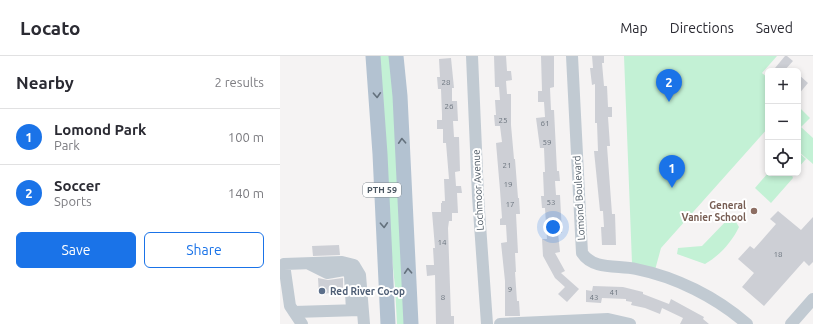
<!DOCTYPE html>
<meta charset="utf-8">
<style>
body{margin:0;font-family:Ubuntu,sans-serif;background:#f7f7f7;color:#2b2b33}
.controls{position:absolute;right:12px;top:12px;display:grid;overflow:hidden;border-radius:6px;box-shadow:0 2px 6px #0003}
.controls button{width:36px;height:36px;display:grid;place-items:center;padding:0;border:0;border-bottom:1px solid #e1e1e2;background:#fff;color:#2b2b33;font:20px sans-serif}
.you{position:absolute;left:273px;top:171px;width:14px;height:14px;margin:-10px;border:3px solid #fff;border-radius:50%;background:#1a73e8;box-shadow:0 0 0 6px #1a73e833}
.badge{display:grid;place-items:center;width:26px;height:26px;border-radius:50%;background:#1a73e8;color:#fff;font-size:13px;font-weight:700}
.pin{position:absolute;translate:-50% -33px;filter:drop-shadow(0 1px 2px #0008)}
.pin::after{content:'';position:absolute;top:21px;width:14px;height:12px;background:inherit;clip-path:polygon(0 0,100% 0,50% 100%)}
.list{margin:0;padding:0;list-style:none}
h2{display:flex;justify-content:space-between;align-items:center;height:52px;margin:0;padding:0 16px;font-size:17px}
h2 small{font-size:13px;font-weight:400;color:#7c7c81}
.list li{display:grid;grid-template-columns:26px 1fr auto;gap:12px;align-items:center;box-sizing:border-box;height:56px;padding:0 16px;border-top:1px solid #e1e1e2}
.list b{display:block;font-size:15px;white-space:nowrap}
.list p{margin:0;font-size:13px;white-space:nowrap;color:#7c7c81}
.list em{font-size:13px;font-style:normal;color:#7c7c81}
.actions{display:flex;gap:8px;padding:12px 16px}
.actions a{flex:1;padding:9px 0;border:1px solid #1a73e8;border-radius:6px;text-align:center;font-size:14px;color:#1a73e8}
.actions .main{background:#1a73e8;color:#fff}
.icon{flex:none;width:22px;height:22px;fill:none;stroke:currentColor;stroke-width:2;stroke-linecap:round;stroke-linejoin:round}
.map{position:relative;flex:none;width:533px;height:268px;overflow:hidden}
header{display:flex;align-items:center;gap:24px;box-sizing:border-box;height:56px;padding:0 20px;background:#fff;border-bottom:1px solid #e1e1e2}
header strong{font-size:19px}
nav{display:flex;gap:22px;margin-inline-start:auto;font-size:14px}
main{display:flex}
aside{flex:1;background:#fff}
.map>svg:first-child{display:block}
.green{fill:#c3f1d5}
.building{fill:#cdcfd5}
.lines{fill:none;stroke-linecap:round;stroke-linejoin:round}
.minor{stroke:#c1cad2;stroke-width:12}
.major{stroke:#b3c2d1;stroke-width:15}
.oneway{stroke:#64717d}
.education-dot{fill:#8d6e63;stroke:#fff;stroke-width:1.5}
.service-dot{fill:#5c6f8a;stroke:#fff;stroke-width:1.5}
.labels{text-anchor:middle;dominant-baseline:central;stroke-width:4;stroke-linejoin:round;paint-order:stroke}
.number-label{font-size:8px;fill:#6b747e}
.shield{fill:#fff;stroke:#808990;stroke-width:1}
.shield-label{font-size:9px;font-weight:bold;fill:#4a5661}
.street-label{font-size:10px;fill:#4a5661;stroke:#fff}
.education-label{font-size:10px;font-weight:bold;fill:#785e54;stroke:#fff;text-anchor:end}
.service-label{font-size:10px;font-weight:bold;fill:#4e5e75;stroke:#fff;text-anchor:start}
</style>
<header>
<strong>Locato</strong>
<nav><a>Map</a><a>Directions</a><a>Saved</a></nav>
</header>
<main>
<aside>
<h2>Nearby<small>2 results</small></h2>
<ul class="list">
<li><span class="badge">1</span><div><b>Lomond Park</b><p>Park</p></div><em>100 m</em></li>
<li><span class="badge">2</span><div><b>Soccer</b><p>Sports</p></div><em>140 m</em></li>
</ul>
<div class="actions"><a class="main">Save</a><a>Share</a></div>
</aside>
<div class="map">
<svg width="533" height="268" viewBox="0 0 533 268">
<rect width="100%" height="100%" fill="#f5f3f3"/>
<!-- green -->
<path class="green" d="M99,0H111L126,268H117L115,231L107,153Z
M344,0H497L482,17L488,22V72L381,192L375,214L352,207Z
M518,50L530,62L521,71L533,82V108L518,95Z
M518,96L526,103L518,112Z
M488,117H514L512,119L513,122L491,147L475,132Z
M448,163L456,166L459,171C452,186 439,200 425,208L397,198L398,192L422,190Z"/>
<!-- building -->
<path class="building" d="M214,0H226L227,15H231L232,24L226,25L227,38H231V69L234,103H235L238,142H239L240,158H236L238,197H235L236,216H235L237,245H239L240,260H225V225L221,187L227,186L226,169H220V163L222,162L220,134L216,87L222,86L220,70H215L214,59H216L215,44H220L219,31H215Z
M261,0H274V31L270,32L271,54H274L277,115H279L280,125H275L276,139H280L282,177H278L280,196L275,197L285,215L281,217L299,233L287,246L278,238L285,231L275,222L263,200L262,183H267L265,152H262L261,140H264L263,116H265L264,92H260L256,62L265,61L264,46H258V35H262Z
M312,0H324V7H322L324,30H327L328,51H332V61H328L330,90H327L332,158H335L336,189H322L321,171H324L323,155H320L314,95H318L317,67H315V28L312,29L310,12H313Z
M505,0H507L513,5L504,15H499L495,12Z
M171,2L174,32H172V45H177L178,65H173L174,81H179L180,115L175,116L176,130H181L182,137H177L178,157H172V165H169L168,172L171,260H174V268H156L155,219L147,220L146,209H154L153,192H155L152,156H161V147H162V145H165L164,123H169L166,87H163V73H157V64H162V59L161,33H158L157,21H160L159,3Z
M518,18L528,27L518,39Z
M498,155L521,174L533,161V206L529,210L524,205L484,250L462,231L474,217L458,203L470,190L474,193L496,168L490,163Z
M59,189L60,199L33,200L32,190Z
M38,222L48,224L63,222V236L39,238Z
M313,230L343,231L363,236V238L389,248L391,243L424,261L423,263L429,268H400L403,262L382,252L380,258L365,252L351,249L352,246L346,245V243L322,242L321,247L306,246V234L312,235Z"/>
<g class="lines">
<!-- minor -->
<path class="minor" d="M192,0L198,140L207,268
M292,0L302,197C313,214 338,209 356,213C396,221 436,241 467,268
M29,208L47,217L64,214L68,215L70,220L72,254
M14,256L80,254
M22,268L10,250L4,208L62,206L74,209L80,219L84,268
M220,268L328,263L350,268
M511,268L533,243"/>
<!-- major -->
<path class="major" d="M93,0L100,98L108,268
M116,0L120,40L131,268"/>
</g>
<!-- one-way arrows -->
<defs><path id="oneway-chevron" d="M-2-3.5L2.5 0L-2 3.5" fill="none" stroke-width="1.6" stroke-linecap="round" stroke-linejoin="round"/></defs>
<g class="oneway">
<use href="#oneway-chevron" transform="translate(97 39) rotate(87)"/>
<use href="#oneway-chevron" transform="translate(122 85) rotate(-93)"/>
<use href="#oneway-chevron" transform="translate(104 169) rotate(87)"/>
<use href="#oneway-chevron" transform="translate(128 215) rotate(-93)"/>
</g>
<!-- markers -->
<circle class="education-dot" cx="474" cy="155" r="4"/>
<circle class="service-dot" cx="42" cy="235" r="4"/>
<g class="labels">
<!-- number labels -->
<g class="number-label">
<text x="166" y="26">28</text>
<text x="169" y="50">26</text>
<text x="223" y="64">25</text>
<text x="265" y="67">61</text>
<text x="267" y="86">59</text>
<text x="227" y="109">21</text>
<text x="228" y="128">19</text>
<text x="271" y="146">53</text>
<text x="230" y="148">17</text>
<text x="162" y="186">14</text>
<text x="498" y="198">18</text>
<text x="230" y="233">9</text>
<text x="334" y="236">41</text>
<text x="163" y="241">8</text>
<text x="314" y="241">43</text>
</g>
<!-- shield labels -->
<rect class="shield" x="83" y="127" width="38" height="14" rx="3"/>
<g class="shield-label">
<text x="102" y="134">PTH 59</text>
</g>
<!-- street labels -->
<g class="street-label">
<text transform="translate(198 134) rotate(-93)">Lochmoor Avenue</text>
<text transform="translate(299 142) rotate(-93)">Lomond Boulevard</text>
</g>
<!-- education labels -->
<g class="education-label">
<text x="466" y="149">General<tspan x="466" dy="12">Vanier School</tspan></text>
</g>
<!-- service labels -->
<g class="service-label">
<text x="50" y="235">Red River Co-op</text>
</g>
</g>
</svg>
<div class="controls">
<button>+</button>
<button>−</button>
<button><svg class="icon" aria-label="locate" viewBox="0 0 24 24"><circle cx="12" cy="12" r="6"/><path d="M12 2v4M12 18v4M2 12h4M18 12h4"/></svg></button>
</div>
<div class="you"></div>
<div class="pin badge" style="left:392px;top:132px">1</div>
<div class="pin badge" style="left:389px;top:46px">2</div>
</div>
</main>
